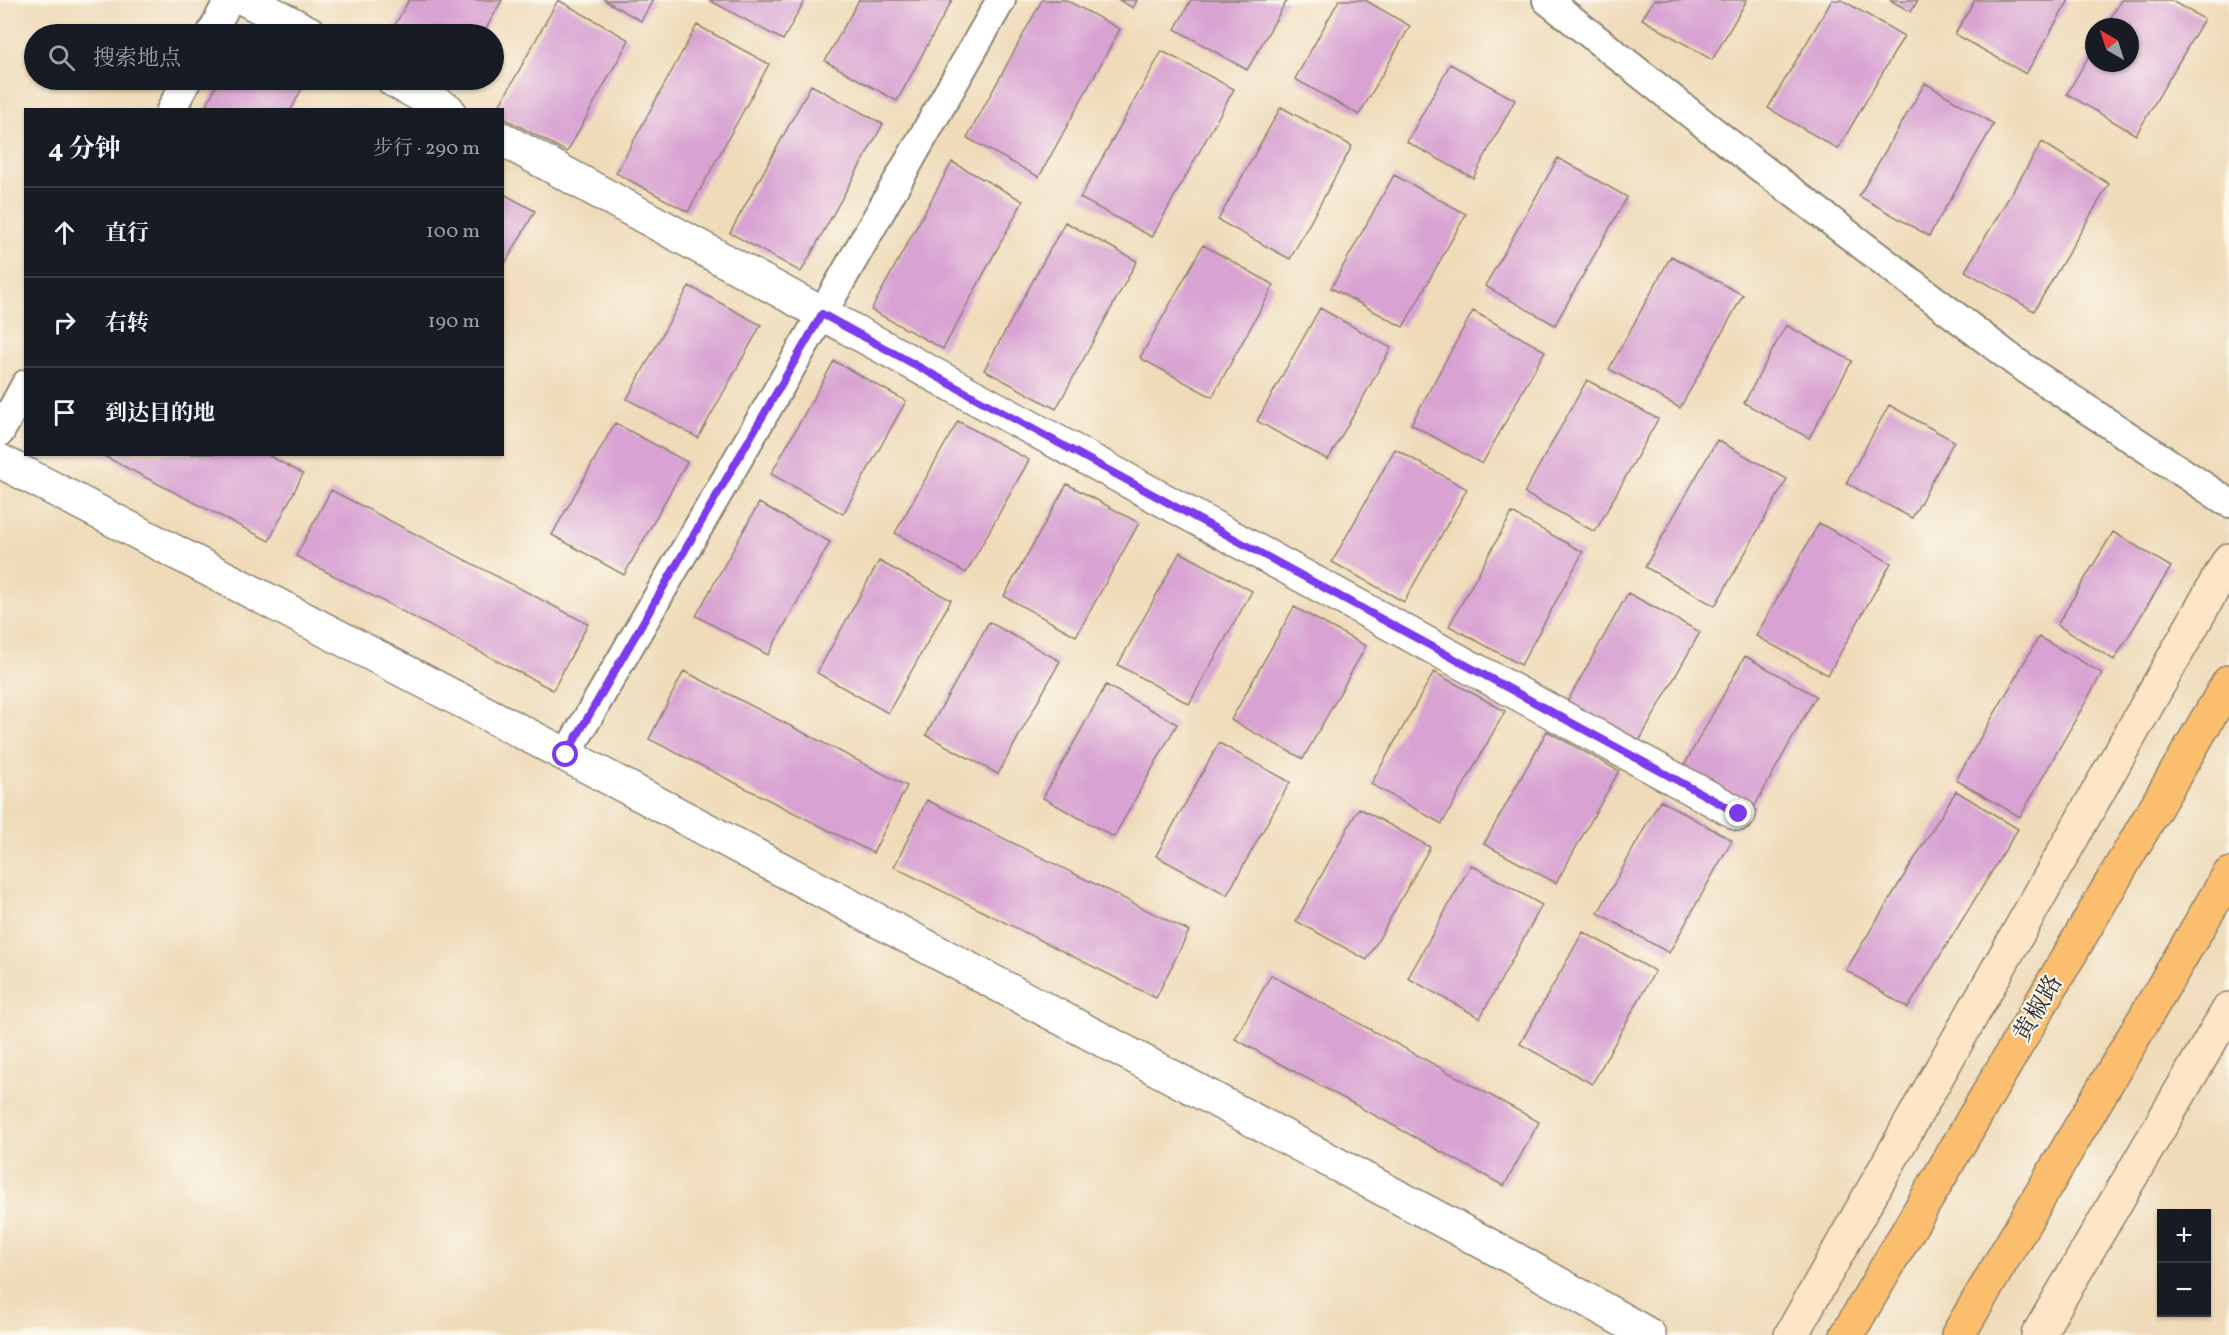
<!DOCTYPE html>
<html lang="zh">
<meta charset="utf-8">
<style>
body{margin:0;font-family:Vollkorn,"Noto Serif SC",serif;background:#20242c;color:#f1f3f6}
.controls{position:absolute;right:18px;bottom:18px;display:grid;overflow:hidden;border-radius:0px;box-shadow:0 2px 4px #0004}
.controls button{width:54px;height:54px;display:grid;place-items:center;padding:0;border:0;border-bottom:2px solid #363941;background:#171b24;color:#f1f3f6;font:30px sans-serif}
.compass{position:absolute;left:2085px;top:18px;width:54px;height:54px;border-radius:50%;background:#171b24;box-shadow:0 2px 4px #0004;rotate:321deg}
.stop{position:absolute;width:18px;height:18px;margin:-14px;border:4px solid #7c3aed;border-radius:50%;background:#fff}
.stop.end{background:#7c3aed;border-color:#fff;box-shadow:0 2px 6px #0008}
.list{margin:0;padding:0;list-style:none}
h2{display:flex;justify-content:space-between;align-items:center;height:78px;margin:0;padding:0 24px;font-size:26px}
h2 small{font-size:20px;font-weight:400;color:#9ea1a6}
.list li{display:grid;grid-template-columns:39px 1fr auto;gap:18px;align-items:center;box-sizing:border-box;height:90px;padding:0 24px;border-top:2px solid #363941}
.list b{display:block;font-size:22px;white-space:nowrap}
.list em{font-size:20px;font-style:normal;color:#9ea1a6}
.icon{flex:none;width:33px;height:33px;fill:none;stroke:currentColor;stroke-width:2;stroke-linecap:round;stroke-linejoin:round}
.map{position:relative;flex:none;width:2229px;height:1335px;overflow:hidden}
.search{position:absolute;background:#171b24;box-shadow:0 2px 4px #0004;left:24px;top:24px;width:480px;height:66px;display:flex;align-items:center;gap:15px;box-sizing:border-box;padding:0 21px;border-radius:33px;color:#9ea1a6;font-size:22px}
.panel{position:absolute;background:#171b24;box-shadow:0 2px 4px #0004;left:24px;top:108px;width:480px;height:348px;border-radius:0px}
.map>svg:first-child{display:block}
.building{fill:#d8a2d2}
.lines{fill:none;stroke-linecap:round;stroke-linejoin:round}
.minor-casing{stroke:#8d8372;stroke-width:32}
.tertiary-casing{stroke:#8d8372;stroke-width:36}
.secondary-casing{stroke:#8d8372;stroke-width:36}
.primary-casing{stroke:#8d8372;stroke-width:36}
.minor{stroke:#fff;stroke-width:28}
.tertiary{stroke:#fff;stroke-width:33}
.secondary{stroke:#fde5c5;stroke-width:33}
.primary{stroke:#fbbe6e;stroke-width:33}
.route{stroke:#7c3aed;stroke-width:8}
.labels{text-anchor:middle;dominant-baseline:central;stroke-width:4.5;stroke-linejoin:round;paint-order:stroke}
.street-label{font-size:24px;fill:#2b2b2b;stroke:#fbf7ec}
</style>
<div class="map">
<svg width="2229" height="1335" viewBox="0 0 2229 1335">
<rect width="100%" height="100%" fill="#fbf7ec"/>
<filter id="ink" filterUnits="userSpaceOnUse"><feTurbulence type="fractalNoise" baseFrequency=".0167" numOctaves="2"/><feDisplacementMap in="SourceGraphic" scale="12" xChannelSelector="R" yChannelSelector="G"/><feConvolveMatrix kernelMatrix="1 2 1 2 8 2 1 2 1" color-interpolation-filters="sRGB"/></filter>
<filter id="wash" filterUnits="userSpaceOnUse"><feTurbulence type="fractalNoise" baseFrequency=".008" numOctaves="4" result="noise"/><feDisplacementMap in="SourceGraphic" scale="24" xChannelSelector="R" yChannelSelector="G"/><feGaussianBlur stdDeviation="1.35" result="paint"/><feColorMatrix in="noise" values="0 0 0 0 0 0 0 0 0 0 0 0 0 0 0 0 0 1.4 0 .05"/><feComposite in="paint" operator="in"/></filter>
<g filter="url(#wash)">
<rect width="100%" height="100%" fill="#efdbb9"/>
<g id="blocks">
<!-- building -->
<path class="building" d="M409,0H502L483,34H390Z
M558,0L629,40L567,152L502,117V110H497Z
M604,0H653L641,21Z
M709,0H805L783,40Z
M859,0H952L897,101L825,61Z
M1042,0H1066L1120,29L1039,177L967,138Z
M1119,0H1137L1133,8Z
M1191,0H1287L1247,70L1175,29Z
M1339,0H1365L1410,26L1359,115L1295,79Z
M1654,0H1747L1712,60L1642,19Z
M1832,0H1842L1904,36L1838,149L1768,108Z
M1890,0H1918L1911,12Z
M1975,0H2069L2026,74L1955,34Z
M2121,0H2170L2204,19L2136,135L2067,94L2094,47V63H2130V27H2105Z
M697,25L769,64L688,212L616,173Z
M1162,51L1234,89L1152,237L1080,198Z
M1450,64L1515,100L1473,178L1407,142Z
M219,80H286L302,88L291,110H204Z
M438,80H458L453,88Z
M1925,83L1994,124L1929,236L1859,196Z
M811,85L883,124L801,272L730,233Z
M1281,107L1352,146L1290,259L1218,220Z
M2042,142L2109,184L2034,311L1965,271Z
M1558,158L1627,197L1555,325L1485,286Z
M952,162L1023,201L943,349L871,310Z
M1394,175L1466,214L1403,327L1331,288Z
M502,193L535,211L502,269Z
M1065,222L1137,261L1056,409L984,370Z
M1203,245L1274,285L1212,397L1140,358Z
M1671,256L1743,295L1680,408L1609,369Z
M689,286L761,325L698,438L627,399Z
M1320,308L1391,348L1328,460L1257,421Z
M1473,311L1545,351L1482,464L1411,424Z
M1786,325L1852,361L1809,438L1744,403Z
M834,361L906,401L843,514L771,474Z
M1587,380L1658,419L1595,532L1524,493Z
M1889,405L1954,441L1912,518L1846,483Z
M958,421L1029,460L966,573L895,533Z
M615,423L687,462L624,575L552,535Z
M1717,440L1787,479L1715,606L1645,567Z
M1395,449L1467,489L1404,602L1332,562Z
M100,454H266L303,474L269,541Z
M1067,484L1139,523L1076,636L1004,596Z
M331,490L588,624L553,690L296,556Z
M759,503L830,542L768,655L696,616Z
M1512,513L1583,552L1521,665L1449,626Z
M1819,523L1891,563L1828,675L1756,636Z
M2113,532L2171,567L2114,660L2057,625Z
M1180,552L1252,591L1189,704L1118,665Z
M879,561L951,600L888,713L817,673Z
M1628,593L1700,632L1637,745L1565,706Z
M1294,607L1366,646L1303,759L1231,720Z
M989,622L1060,661L998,774L926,735Z
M2039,637L2102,673L2020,817L1956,780Z
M1745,656L1816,696L1753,809L1682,769Z
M684,671L907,786L873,853L649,739Z
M1434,672L1505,711L1442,824L1371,784Z
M1106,685L1177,724L1114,837L1043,798Z
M1547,731L1619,771L1556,883L1484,844Z
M1219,743L1290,782L1227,895L1156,856Z
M1956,791L2018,829L1908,1008L1846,970Z
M927,800L1189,931L1156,998L894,867Z
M1660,800L1732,840L1669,953L1598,913Z
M1359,808L1430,847L1367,960L1296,921Z
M1471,865L1542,905L1480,1018L1408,978Z
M1583,932L1655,971L1592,1084L1520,1044Z
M1271,975L1539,1122L1504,1186L1235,1039Z"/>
</g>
</g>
<g filter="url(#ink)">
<use href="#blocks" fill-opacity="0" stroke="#8d8372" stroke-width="1.5"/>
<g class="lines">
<!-- minor casing -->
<g class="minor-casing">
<path id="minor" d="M1547,0L1718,135L2017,363L2229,503
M211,34L229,0
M171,110L187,80
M0,432L26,384
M566,755L822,314L1001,0"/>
</g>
<!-- tertiary casing -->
<g class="tertiary-casing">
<path id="tertiary" d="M247,0L311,34
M393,80L448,110
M502,139L1739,814
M0,461L566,755L1513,1258L1649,1335"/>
</g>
<!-- secondary casing -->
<g class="secondary-casing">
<path id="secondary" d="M1791,1335L2229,560
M2038,1335L2229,1009"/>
</g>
<!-- primary casing -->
<g class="primary-casing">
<path id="primary" d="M1847,1335L2229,682
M1958,1335L2229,875"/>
</g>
<!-- minor -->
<use href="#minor" class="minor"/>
<!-- tertiary -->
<use href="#tertiary" class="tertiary"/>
<!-- secondary -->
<use href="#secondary" class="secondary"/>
<!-- primary -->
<use href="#primary" class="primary"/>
</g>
</g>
<g class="lines" filter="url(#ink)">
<!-- route -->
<path class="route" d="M566,755L822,314L1739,814"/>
</g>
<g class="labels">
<!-- street labels -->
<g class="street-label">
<text transform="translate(2039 1009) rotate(-60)">黄椒路</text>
</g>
</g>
</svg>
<div class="controls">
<button>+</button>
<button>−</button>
</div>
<svg class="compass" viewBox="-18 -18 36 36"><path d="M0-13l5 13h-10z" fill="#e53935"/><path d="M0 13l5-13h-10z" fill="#9ea1a6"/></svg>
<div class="stop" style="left:566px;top:755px"></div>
<div class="stop end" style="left:1739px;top:814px"></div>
<div class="search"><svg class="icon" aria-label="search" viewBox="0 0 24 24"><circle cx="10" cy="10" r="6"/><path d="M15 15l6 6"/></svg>搜索地点</div>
<section class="panel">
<h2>4 分钟<small>步行 · 290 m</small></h2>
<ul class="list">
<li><svg class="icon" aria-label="ahead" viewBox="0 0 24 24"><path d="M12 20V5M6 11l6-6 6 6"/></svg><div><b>直行</b></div><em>100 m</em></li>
<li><svg class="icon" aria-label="right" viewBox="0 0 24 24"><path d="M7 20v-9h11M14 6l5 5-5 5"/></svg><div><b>右转</b></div><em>190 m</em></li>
<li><svg class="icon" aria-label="arrive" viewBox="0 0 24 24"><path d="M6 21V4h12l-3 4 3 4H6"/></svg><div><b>到达目的地</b></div></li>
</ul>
</section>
</div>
